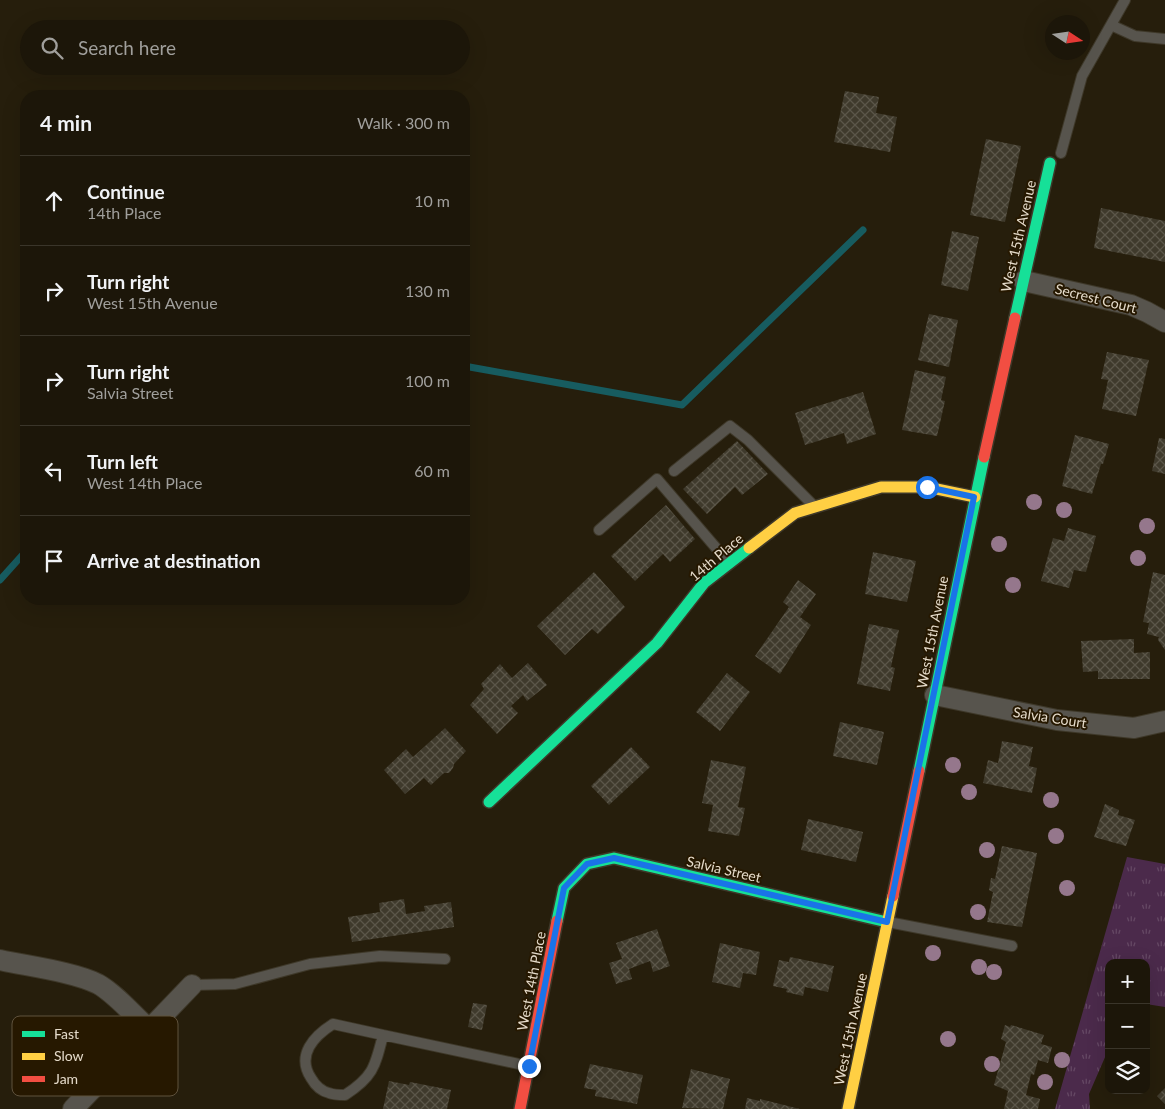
<!DOCTYPE html>
<meta charset="utf-8">
<style>
body{margin:0;font-family:Lato,sans-serif;background:#251f12;color:#f1f3f6}
.controls{position:absolute;right:15px;bottom:15px;display:grid;overflow:hidden;border-radius:10px;box-shadow:0 5px 20px #0002}
.controls button{width:45px;height:45px;display:grid;place-items:center;padding:0;border:0;border-bottom:1px solid #3a352a;background:#1c1609;color:#f1f3f6;font:25px sans-serif}
.compass{position:absolute;left:1045px;top:15px;width:45px;height:45px;border-radius:50%;background:#1c1609;box-shadow:0 5px 20px #0002;rotate:102deg}
.stop{position:absolute;width:15px;height:15px;margin:-11px;border:4px solid #1a73e8;border-radius:50%;background:#fff}
.stop.end{background:#1a73e8;border-color:#fff;box-shadow:0 1px 5px #0008}
.list{margin:0;padding:0;list-style:none}
h2{display:flex;justify-content:space-between;align-items:center;height:65px;margin:0;padding:0 20px;font-size:21px}
h2 small{font-size:16px;font-weight:400;color:#a09f9c}
.list li{display:grid;grid-template-columns:32px 1fr auto;gap:15px;align-items:center;box-sizing:border-box;height:90px;padding:0 20px;border-top:1px solid #3a352a}
.list b{display:block;font-size:19px;white-space:nowrap}
.list p{margin:0;font-size:16px;white-space:nowrap;color:#a09f9c}
.list em{font-size:16px;font-style:normal;color:#a09f9c}
.icon{flex:none;width:28px;height:28px;fill:none;stroke:currentColor;stroke-width:2;stroke-linecap:round;stroke-linejoin:round}
.map{position:relative;flex:none;width:1165px;height:1109px;overflow:hidden}
.search{position:absolute;background:#1c1609;box-shadow:0 5px 20px #0002;left:20px;top:20px;width:450px;height:55px;display:flex;align-items:center;gap:12px;box-sizing:border-box;padding:0 18px;border-radius:28px;color:#a09f9c;font-size:19px}
.panel{position:absolute;background:#1c1609;box-shadow:0 5px 20px #0002;left:20px;top:90px;width:450px;height:515px;border-radius:20px}
.map>svg:first-child{display:block}
.grass{fill:url(#grass-tufts)}
.lines{fill:none;stroke-linecap:round;stroke-linejoin:round}
.stream{stroke:#175c60;stroke-width:7}
.building{fill:url(#building-cross-hatch)}
.lane-casing{stroke:#3e3829;stroke-width:12}
.street-casing{stroke:#3e3829;stroke-width:22}
.fast-casing{stroke:#3e3829;stroke-width:14}
.slow-casing{stroke:#3e3829;stroke-width:14}
.jam-casing{stroke:#3e3829;stroke-width:14}
.lane{stroke:#57544d;stroke-width:10}
.street{stroke:#57544d;stroke-width:20}
.fast{stroke:#16e098;stroke-width:11}
.slow{stroke:#ffcf43;stroke-width:11}
.jam{stroke:#f24e42;stroke-width:11}
.tree{fill:#95778c}
.route{stroke:#1a73e8;stroke-width:6}
.labels{text-anchor:middle;dominant-baseline:central;stroke-width:4;stroke-linejoin:round;paint-order:stroke}
.street-label{font-size:14px;fill:#e5dbca;stroke:#261800}
.key{fill:#261800;stroke:#5f523d;stroke-width:1}
.key-label{font-size:14px;fill:#e5dbca}
</style>
<div class="map">
<svg width="1165" height="1109" viewBox="0 0 1165 1109">
<defs>
<pattern id="grass-tufts" width="24" height="20" patternUnits="userSpaceOnUse" patternTransform="scale(1.25)"><rect width="24" height="20" fill="#4b2a4b"/><path d="M3 7l-1-3M5 7V3M7 7l1-3M15 17l-1-3M17 17v-4M19 17l1-3" fill="none" stroke="#654864"/></pattern>
<pattern id="building-cross-hatch" width="8" height="8" patternUnits="userSpaceOnUse" patternTransform="scale(1.25)"><rect width="8" height="8" fill="#3f3a2c"/><path d="M0 0l8 8M0 8l8-8" fill="none" stroke="#5b5649"/></pattern>
</defs>
<rect width="100%" height="100%" fill="#261e0c"/>
<!-- grass -->
<path class="grass" d="M1127,857L1165,864V1007L1146,1004V963H1109V1048L1089,1094L1090,1109H1055Z"/>
<g class="lines">
<!-- stream -->
<path class="stream" d="M464,366L682,405L863,230
M0,580L26,551"/>
</g>
<!-- building -->
<path class="building" d="M845,91L879,97L876,113L897,117L890,152L834,142Z
M986,139L1021,146L1005,222L970,215Z
M1101,208L1165,221V262L1094,248Z
M952,231L979,237L968,291L941,285Z
M929,314L958,320L949,367L918,360Z
M1107,352L1149,360L1136,416L1102,409L1108,380L1101,379Z
M915,370L946,377L941,400L945,401L937,436L902,430Z
M863,392L876,434L847,444L844,433L805,445L795,413Z
M1075,435L1109,444L1103,464H1101L1092,494L1062,486Z
M1159,438L1165,439V474L1152,471Z
M737,441L768,474L742,495L735,487L707,514L683,489Z
M666,505L695,539L670,562L663,554L635,581L611,556Z
M1068,528L1096,536L1086,572L1074,570L1069,588L1041,581L1053,538L1064,541Z
M873,552L916,561L907,602L865,594Z
M594,572L625,607L598,634L592,629L565,655L537,626Z
M1153,572L1165,575V650L1158,640L1159,637L1147,634L1149,623L1143,622Z
M798,580L816,594L800,617L811,625L780,674L755,656L789,607L783,602Z
M869,624L899,630L891,667L895,668L890,691L857,684Z
M1134,639V653L1150,652V679H1098V671L1083,672L1081,641Z
M528,663L547,685L527,701L523,695L511,706L518,713L497,734L470,705L484,689L481,684L500,664L512,678Z
M727,673L750,692L720,731L696,712Z
M840,722L884,732L877,765L833,756Z
M445,728L466,751L454,764L453,768L449,773H444L431,785L424,778L405,794L384,770L406,749L413,757Z
M1002,741L1033,747L1029,766L1037,768L1032,793L983,783L988,760L998,763Z
M631,747L650,767L609,805L591,786Z
M711,760L746,767L738,807L745,808L739,836L708,831L713,805L702,803Z
M1105,804L1119,810L1118,815L1135,820L1126,846L1094,837Z
M808,819L863,832L856,862L801,850Z
M1002,846L1037,853L1022,927L987,922L993,892L989,890L991,878L995,879Z
M404,899L406,914L425,911L424,906L451,902L454,927L352,942L348,917L380,912L379,903Z
M657,929L670,966L653,972L650,961L629,969L632,979L616,984L609,963L622,959L616,943Z
M720,943L760,952L756,975L743,973L740,988L712,982Z
M790,957L834,966L828,992L805,987L803,996L786,992L787,989L773,986L779,960L789,962Z
M473,1003L487,1005L482,1030L468,1027Z
M1005,1025L1010,1027L1011,1025L1044,1035L1041,1044L1052,1047L1048,1063L1038,1060L1034,1075L1031,1074L1026,1095L1040,1099L1038,1109H1004L1008,1091L994,1085L1006,1042L1001,1039Z
M590,1064L643,1075L637,1104L595,1096L596,1090L584,1088Z
M691,1069L730,1079L723,1109L682,1108Z
M389,1081L409,1085L410,1082L451,1090L447,1109H383Z
M1165,1088V1104L1157,1096Z
M747,1098L760,1101V1099L800,1109H745Z"/>
<g class="lines">
<!-- lane casing -->
<g class="lane-casing">
<path id="lane" d="M1111,25L1135,36L1165,39
M1061,153L1082,76L1125,0
M674,471L730,426L748,440L813,505
M599,530L657,479L729,563
M888,922L1012,946
M192,985L235,984L310,964L380,956L445,959
M383,1035L333,1024C314,1036 296,1055 311,1078C315,1085 321,1091 329,1093C334,1095 340,1095 345,1095C373,1077 375,1067 383,1035L528,1066"/>
</g>
<!-- street casing -->
<g class="street-casing">
<path id="street" d="M1024,281L1131,305L1147,312L1165,322
M935,695L1057,720L1134,728L1165,721
M0,960C27,966 75,972 98,984C116,994 134,1016 150,1030
M73,1109L192,985"/>
</g>
<!-- fast casing -->
<g class="fast-casing">
<path id="fast" d="M1015,318L1050,163
M919,771L984,457
M489,802L657,643L704,583L749,548
M557,921L564,888L587,864L614,858L887,922"/>
</g>
<!-- slow casing -->
<g class="slow-casing">
<path id="slow" d="M749,548L795,513L881,487H927L975,497
M848,1109L893,896"/>
</g>
<!-- jam casing -->
<g class="jam-casing">
<path id="jam" d="M984,457L1015,318
M893,896L919,771
M520,1109L557,921"/>
</g>
<!-- lane -->
<use href="#lane" class="lane"/>
<!-- street -->
<use href="#street" class="street"/>
<!-- fast -->
<use href="#fast" class="fast"/>
<!-- slow -->
<use href="#slow" class="slow"/>
<!-- jam -->
<use href="#jam" class="jam"/>
</g>
<!-- trees -->
<g class="tree">
<circle cx="1034" cy="502" r="8"/>
<circle cx="1064" cy="510" r="8"/>
<circle cx="1147" cy="526" r="8"/>
<circle cx="999" cy="544" r="8"/>
<circle cx="1138" cy="558" r="8"/>
<circle cx="1013" cy="585" r="8"/>
<circle cx="953" cy="765" r="8"/>
<circle cx="969" cy="792" r="8"/>
<circle cx="1051" cy="800" r="8"/>
<circle cx="1056" cy="836" r="8"/>
<circle cx="987" cy="850" r="8"/>
<circle cx="1067" cy="888" r="8"/>
<circle cx="978" cy="912" r="8"/>
<circle cx="933" cy="953" r="8"/>
<circle cx="979" cy="967" r="8"/>
<circle cx="994" cy="972" r="8"/>
<circle cx="948" cy="1039" r="8"/>
<circle cx="1062" cy="1060" r="8"/>
<circle cx="992" cy="1064" r="8"/>
<circle cx="1045" cy="1082" r="8"/>
</g>
<g class="lines">
<!-- route -->
<path class="route" d="M529,1066L564,888L587,864L614,858L887,922L974,497L927,487"/>
</g>
<g class="labels">
<!-- street labels -->
<g class="street-label">
<text transform="translate(1018 236) rotate(-77)">West 15th Avenue</text>
<text transform="translate(1096 298) rotate(14)">Secrest Court</text>
<text transform="translate(716 557) rotate(-40)">14th Place</text>
<text transform="translate(932 632) rotate(-79)">West 15th Avenue</text>
<text transform="translate(1050 717) rotate(9)">Salvia Court</text>
<text transform="translate(724 869) rotate(13)">Salvia Street</text>
<text transform="translate(531 981) rotate(-79)">West 14th Place</text>
<text transform="translate(850 1029) rotate(-78)">West 15th Avenue</text>
</g>
</g>
<!-- legend -->
<rect x="12" y="1016" width="166" height="80" rx="8" class="key"/>
<rect x="22" y="1031" width="23" height="6" fill="#16e098"/>
<rect x="22" y="1053" width="23" height="7" fill="#ffcf43"/>
<rect x="22" y="1076" width="23" height="6" fill="#f24e42"/>
<g class="key-label">
<text x="54" y="1039">Fast</text>
<text x="54" y="1061">Slow</text>
<text x="54" y="1084">Jam</text>
</g>
</svg>
<div class="controls">
<button>+</button>
<button>−</button>
<button><svg class="icon" aria-label="layers" viewBox="0 0 24 24"><path d="M12 4l9 5-9 5-9-5zM3 14l9 5 9-5"/></svg></button>
</div>
<svg class="compass" viewBox="-18 -18 36 36"><path d="M0-13l5 13h-10z" fill="#e53935"/><path d="M0 13l5-13h-10z" fill="#a09f9c"/></svg>
<div class="stop" style="left:927px;top:487px"></div>
<div class="stop end" style="left:529px;top:1066px"></div>
<div class="search"><svg class="icon" aria-label="search" viewBox="0 0 24 24"><circle cx="10" cy="10" r="6"/><path d="M15 15l6 6"/></svg>Search here</div>
<section class="panel">
<h2>4 min<small>Walk · 300 m</small></h2>
<ul class="list">
<li><svg class="icon" aria-label="ahead" viewBox="0 0 24 24"><path d="M12 20V5M6 11l6-6 6 6"/></svg><div><b>Continue</b><p>14th Place</p></div><em>10 m</em></li>
<li><svg class="icon" aria-label="right" viewBox="0 0 24 24"><path d="M7 20v-9h11M14 6l5 5-5 5"/></svg><div><b>Turn right</b><p>West 15th Avenue</p></div><em>130 m</em></li>
<li><svg class="icon" aria-label="right" viewBox="0 0 24 24"><path d="M7 20v-9h11M14 6l5 5-5 5"/></svg><div><b>Turn right</b><p>Salvia Street</p></div><em>100 m</em></li>
<li><svg class="icon" aria-label="left" viewBox="0 0 24 24"><path d="M17 20v-9H6M10 6l-5 5 5 5"/></svg><div><b>Turn left</b><p>West 14th Place</p></div><em>60 m</em></li>
<li><svg class="icon" aria-label="arrive" viewBox="0 0 24 24"><path d="M6 21V4h12l-3 4 3 4H6"/></svg><div><b>Arrive at destination</b></div></li>
</ul>
</section>
</div>
